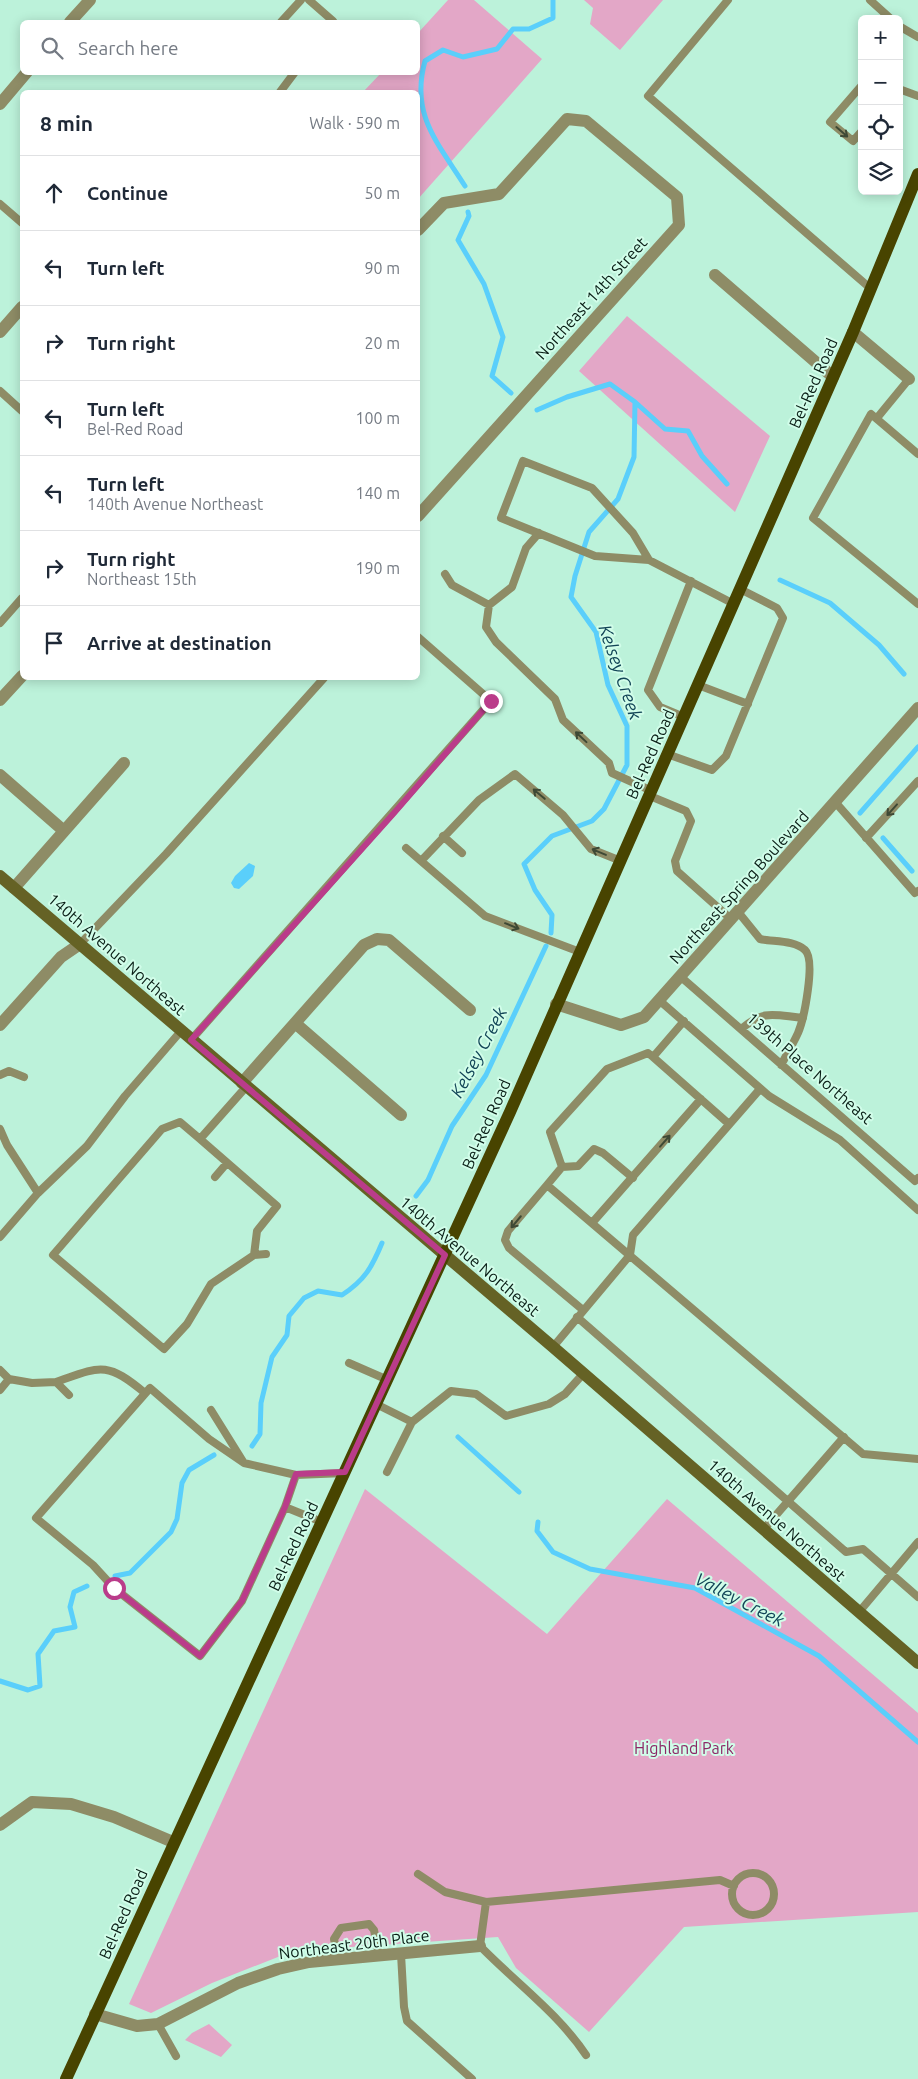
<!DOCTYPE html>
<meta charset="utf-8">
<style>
body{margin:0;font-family:Ubuntu,sans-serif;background:#f2f2f3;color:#1f2937}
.controls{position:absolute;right:15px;top:15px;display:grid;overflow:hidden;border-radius:8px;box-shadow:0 2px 12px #0003}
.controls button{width:45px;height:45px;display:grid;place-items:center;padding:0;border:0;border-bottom:1px solid #e0e1e3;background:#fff;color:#1f2937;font:25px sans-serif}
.stop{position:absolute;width:15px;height:15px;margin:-11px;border:4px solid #ba3c8a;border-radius:50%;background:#fff}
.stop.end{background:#ba3c8a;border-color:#fff;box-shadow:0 1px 5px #0008}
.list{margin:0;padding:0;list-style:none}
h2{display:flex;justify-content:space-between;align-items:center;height:65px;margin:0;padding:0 20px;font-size:21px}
h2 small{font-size:16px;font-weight:400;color:#747a83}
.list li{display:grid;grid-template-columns:32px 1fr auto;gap:15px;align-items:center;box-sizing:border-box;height:75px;padding:0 20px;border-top:1px solid #e0e1e3}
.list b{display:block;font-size:19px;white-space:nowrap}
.list p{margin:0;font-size:16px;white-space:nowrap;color:#747a83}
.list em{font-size:16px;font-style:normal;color:#747a83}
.icon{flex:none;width:28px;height:28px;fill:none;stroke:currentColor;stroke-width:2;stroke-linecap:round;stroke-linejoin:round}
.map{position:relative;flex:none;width:918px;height:2079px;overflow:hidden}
.search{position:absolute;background:#fff;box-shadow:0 2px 12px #0003;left:20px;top:20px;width:400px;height:55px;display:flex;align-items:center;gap:12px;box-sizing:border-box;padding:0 18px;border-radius:8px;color:#747a83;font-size:19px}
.panel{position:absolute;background:#fff;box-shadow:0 2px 12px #0003;left:20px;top:90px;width:400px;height:590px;border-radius:8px}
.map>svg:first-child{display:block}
.green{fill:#e3a7c7}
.water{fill:#5acffb}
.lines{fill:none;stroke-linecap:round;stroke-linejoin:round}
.stream{stroke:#5acffb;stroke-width:5}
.service{stroke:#8e8c66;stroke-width:8}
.minor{stroke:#8e8c66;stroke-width:12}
.tertiary{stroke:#8e8c66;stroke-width:12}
.secondary{stroke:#656225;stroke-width:12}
.primary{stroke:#484400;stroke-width:12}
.oneway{stroke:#3e4935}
.route{stroke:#ba3c8a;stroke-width:6}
.labels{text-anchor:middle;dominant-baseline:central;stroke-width:4;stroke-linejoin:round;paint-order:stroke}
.street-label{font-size:16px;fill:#081d15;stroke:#d1fde9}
.park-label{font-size:16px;fill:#8c2766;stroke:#d1fde9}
.water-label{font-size:18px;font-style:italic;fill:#124557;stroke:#d1fde9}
</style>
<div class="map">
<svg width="918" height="2079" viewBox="0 0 918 2079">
<rect width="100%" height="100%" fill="#bcf2da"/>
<!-- green -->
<path class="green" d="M448,0H474L542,59L418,199V92H363L381,73L418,72V33Z
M584,0H663L620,50L590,24L593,8Z
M627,316L770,436L735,512L579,371Z
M365,1489L547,1634L667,1499L918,1713V1912L684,1927L589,2032L516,1968L498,1937L293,1951L212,1983L151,2013L129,2004Z
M209,2024L232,2045L221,2057L185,2040L192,2033Z"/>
<!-- water -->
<path class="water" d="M249,863L255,866L253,876L239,889L234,888L231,883L235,876Z"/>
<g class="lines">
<!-- stream -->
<path class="stream" d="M465,186C438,143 410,115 425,61L443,50L463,57L497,49L513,29H529L553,18V0
M468,212L469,216L458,240L484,284L503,337L492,376L511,393
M635,402L665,429L688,431L702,456L727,484
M537,410L567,397L610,384L635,402L634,457L618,499L589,532L575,576L571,597L596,632L608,685L627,726V765L604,809L592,821L552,836L524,864L535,890L552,915L551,933
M780,580L830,603L879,645L904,674
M860,813L918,747
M883,838L912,871
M416,1196L428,1180L452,1126L486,1075L546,946
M458,1437L519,1492
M252,1446L260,1434L261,1403L272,1357L287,1335L289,1316L304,1298L318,1291L342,1295C365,1280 372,1267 382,1243
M538,1522L537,1531L553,1552L590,1569L695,1588L819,1656L918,1742
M115,1576L130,1573L171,1532L177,1519L182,1483L189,1470L214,1455
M0,1681L28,1690L40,1686L38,1654L54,1631L75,1627L70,1607L74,1592L87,1586"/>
<!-- service -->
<path class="service" d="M309,0L333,21
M728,0L648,96L870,288
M870,0L891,19
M281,22L301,0
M899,26L918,37
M862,85L830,122L853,141L862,131
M899,89L918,96
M280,92L295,72
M0,204L22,223
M0,391L22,411
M877,418L909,379
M918,454L871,414L813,518L918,604
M649,560L595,556L501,518L523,461L592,488L633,533L649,560L734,604
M445,574L452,585L489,605L512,587L526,548L539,533
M489,605L486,627L496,642L555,699L563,720L609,763L612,773L652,791
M0,623L22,598
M698,685L748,704
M684,717L660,707L648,690L691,581
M667,754L712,770L726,756L783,618L777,608L740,589
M650,796L686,811L691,821L675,861L677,871L732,920
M836,803L915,893L918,891
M443,836L462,853
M866,838L918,781
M406,848L421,861
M739,913L760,939C773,942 794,940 805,950C816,960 804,1019 798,1033C793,1044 787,1054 781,1065
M80,944L166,854L324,678
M580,952L485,916L421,861L479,800L515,774L563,815L591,849L621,861
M681,977L915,1181L918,1178
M660,1001L769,1096L840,1140L918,1210
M684,1021L653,1057L648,1053L607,1069L550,1132L562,1167L547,1185L863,1454L918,1459
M741,1029C765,1009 773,1015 803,1018
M191,1040L491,701L418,637
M653,1057L729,1124
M0,1075L9,1071L24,1077
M0,1129L7,1145L38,1193
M200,1139L180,1122L162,1129L53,1255L164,1349L187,1324L211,1284L254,1255L257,1231L277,1206L200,1139L246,1087
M562,1167L578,1166L594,1149L603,1153L633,1178
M215,1177L227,1163
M547,1185L508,1231L505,1240L509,1248L583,1310
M592,1223L701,1099
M0,1237L38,1193L87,1146L125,1096L181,1031
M254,1255L266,1254
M577,1317L846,1552L863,1549L918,1597
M553,1347L630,1255L633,1235L760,1089
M349,1363L388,1380
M0,1370L9,1379L0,1390
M9,1379L32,1383L56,1382L69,1395
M56,1382C101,1366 106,1361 145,1393
M376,1404L412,1422L387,1472
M211,1410L244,1463L296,1475L345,1473
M412,1422L451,1391L476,1394L506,1416L549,1404L565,1394L583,1374
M244,1463L209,1439L150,1388L36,1518L93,1565L114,1588L200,1656L242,1601L285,1507L322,1522
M285,1507L296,1475
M763,1530L844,1437
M859,1612L918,1542
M732 1894a21 21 0 1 1 42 0a21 21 0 1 1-42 0Z
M418,1874L445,1892L486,1902
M401,1954L404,2007L407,2021L472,2079
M338,1960L334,1939L341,1928L369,1924L374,1930L379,1956
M158,2024L176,2056
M586,2055C558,2013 515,1982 480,1946L486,1902L720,1880L734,1886"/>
<!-- minor -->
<path class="minor" d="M70,22L90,0
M0,104L27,72
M418,230L444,203L499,194L567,119L586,121L677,197L679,225L418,516
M715,275L833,377
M0,332L22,307
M853,332L909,379
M0,700L22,676
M0,775L64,831
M14,888L124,763
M295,1023L401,1115
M0,1025L61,957L80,944
M242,1083L364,945L377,939L389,940L470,1010
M0,1825L32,1802L71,1804L114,1817L173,1842
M95,2014L137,2026L158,2024L238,1983L278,1969L309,1962L480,1946"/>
<!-- tertiary -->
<path class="tertiary" d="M556,1004L621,1025L644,1017L918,708"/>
<!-- secondary -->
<path class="secondary" d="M0,876L553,1347L918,1663"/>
<!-- primary -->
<path class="primary" d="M66,2079L510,1112L853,332L918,174"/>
</g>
<!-- one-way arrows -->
<defs><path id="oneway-shaft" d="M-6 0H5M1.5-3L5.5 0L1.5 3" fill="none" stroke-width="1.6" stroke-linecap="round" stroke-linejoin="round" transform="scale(1.25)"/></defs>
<g class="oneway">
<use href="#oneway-shaft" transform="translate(842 132) rotate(41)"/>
<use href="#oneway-shaft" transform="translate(581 737) rotate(-137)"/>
<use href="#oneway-shaft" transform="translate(539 794) rotate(-140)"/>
<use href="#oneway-shaft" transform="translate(892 810) rotate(132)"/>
<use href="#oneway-shaft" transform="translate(599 852) rotate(-157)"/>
<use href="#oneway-shaft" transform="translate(512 926) rotate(22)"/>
<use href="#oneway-shaft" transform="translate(665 1141) rotate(-49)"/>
<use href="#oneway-shaft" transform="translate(516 1222) rotate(130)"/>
</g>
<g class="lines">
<!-- route -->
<path class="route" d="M114,1588L200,1656L242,1601L285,1507L296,1474L345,1472L445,1255L191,1040L394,813L491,701"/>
</g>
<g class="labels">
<!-- street labels -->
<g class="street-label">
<text transform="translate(591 298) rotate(-48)">Northeast 14th Street</text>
<text transform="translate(813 383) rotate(-66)">Bel-Red Road</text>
<text transform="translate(650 754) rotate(-66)">Bel-Red Road</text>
<text transform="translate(739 887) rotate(-48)">Northeast Spring Boulevard</text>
<text transform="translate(117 954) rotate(41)">140th Avenue Northeast</text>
<text transform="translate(810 1068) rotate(41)">139th Place Northeast</text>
<text transform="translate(486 1124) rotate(-66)">Bel-Red Road</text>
<text transform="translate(470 1256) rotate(40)">140th Avenue Northeast</text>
<text transform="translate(777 1520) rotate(41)">140th Avenue Northeast</text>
<text transform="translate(293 1546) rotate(-65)">Bel-Red Road</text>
<text transform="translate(123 1914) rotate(-66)">Bel-Red Road</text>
<text transform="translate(354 1944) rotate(-7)">Northeast 20th Place</text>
</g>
<!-- park labels -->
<g class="park-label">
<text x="684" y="1748">Highland Park</text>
</g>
<!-- water labels -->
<g class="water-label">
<text transform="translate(621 672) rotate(71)">Kelsey Creek</text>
<text transform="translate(478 1052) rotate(-62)">Kelsey Creek</text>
<text transform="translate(740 1599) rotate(27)">Valley Creek</text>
</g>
</g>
</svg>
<div class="controls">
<button>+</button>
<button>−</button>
<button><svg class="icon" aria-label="locate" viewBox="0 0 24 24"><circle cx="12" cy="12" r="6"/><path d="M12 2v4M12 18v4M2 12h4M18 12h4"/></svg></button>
<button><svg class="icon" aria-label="layers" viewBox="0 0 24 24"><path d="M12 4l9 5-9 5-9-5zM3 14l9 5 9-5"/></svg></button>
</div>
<div class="stop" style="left:114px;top:1588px"></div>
<div class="stop end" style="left:491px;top:701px"></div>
<div class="search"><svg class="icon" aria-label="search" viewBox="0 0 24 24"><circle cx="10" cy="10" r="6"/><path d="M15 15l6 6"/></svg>Search here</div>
<section class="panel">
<h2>8 min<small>Walk · 590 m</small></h2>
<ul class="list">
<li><svg class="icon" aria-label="ahead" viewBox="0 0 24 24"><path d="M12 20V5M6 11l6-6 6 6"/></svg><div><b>Continue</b></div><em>50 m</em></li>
<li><svg class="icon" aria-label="left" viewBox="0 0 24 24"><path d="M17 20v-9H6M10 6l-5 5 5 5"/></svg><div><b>Turn left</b></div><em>90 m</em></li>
<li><svg class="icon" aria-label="right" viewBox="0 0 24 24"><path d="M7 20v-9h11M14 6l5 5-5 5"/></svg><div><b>Turn right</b></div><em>20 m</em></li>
<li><svg class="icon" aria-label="left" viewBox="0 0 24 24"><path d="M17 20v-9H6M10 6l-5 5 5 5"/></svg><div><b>Turn left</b><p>Bel-Red Road</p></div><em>100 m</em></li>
<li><svg class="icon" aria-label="left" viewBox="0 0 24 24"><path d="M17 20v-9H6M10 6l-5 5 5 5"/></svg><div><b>Turn left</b><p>140th Avenue Northeast</p></div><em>140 m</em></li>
<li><svg class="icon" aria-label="right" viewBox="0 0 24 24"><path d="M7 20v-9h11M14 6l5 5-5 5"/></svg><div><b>Turn right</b><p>Northeast 15th</p></div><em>190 m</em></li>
<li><svg class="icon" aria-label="arrive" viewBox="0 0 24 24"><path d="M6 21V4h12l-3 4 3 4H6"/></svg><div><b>Arrive at destination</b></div></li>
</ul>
</section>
</div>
